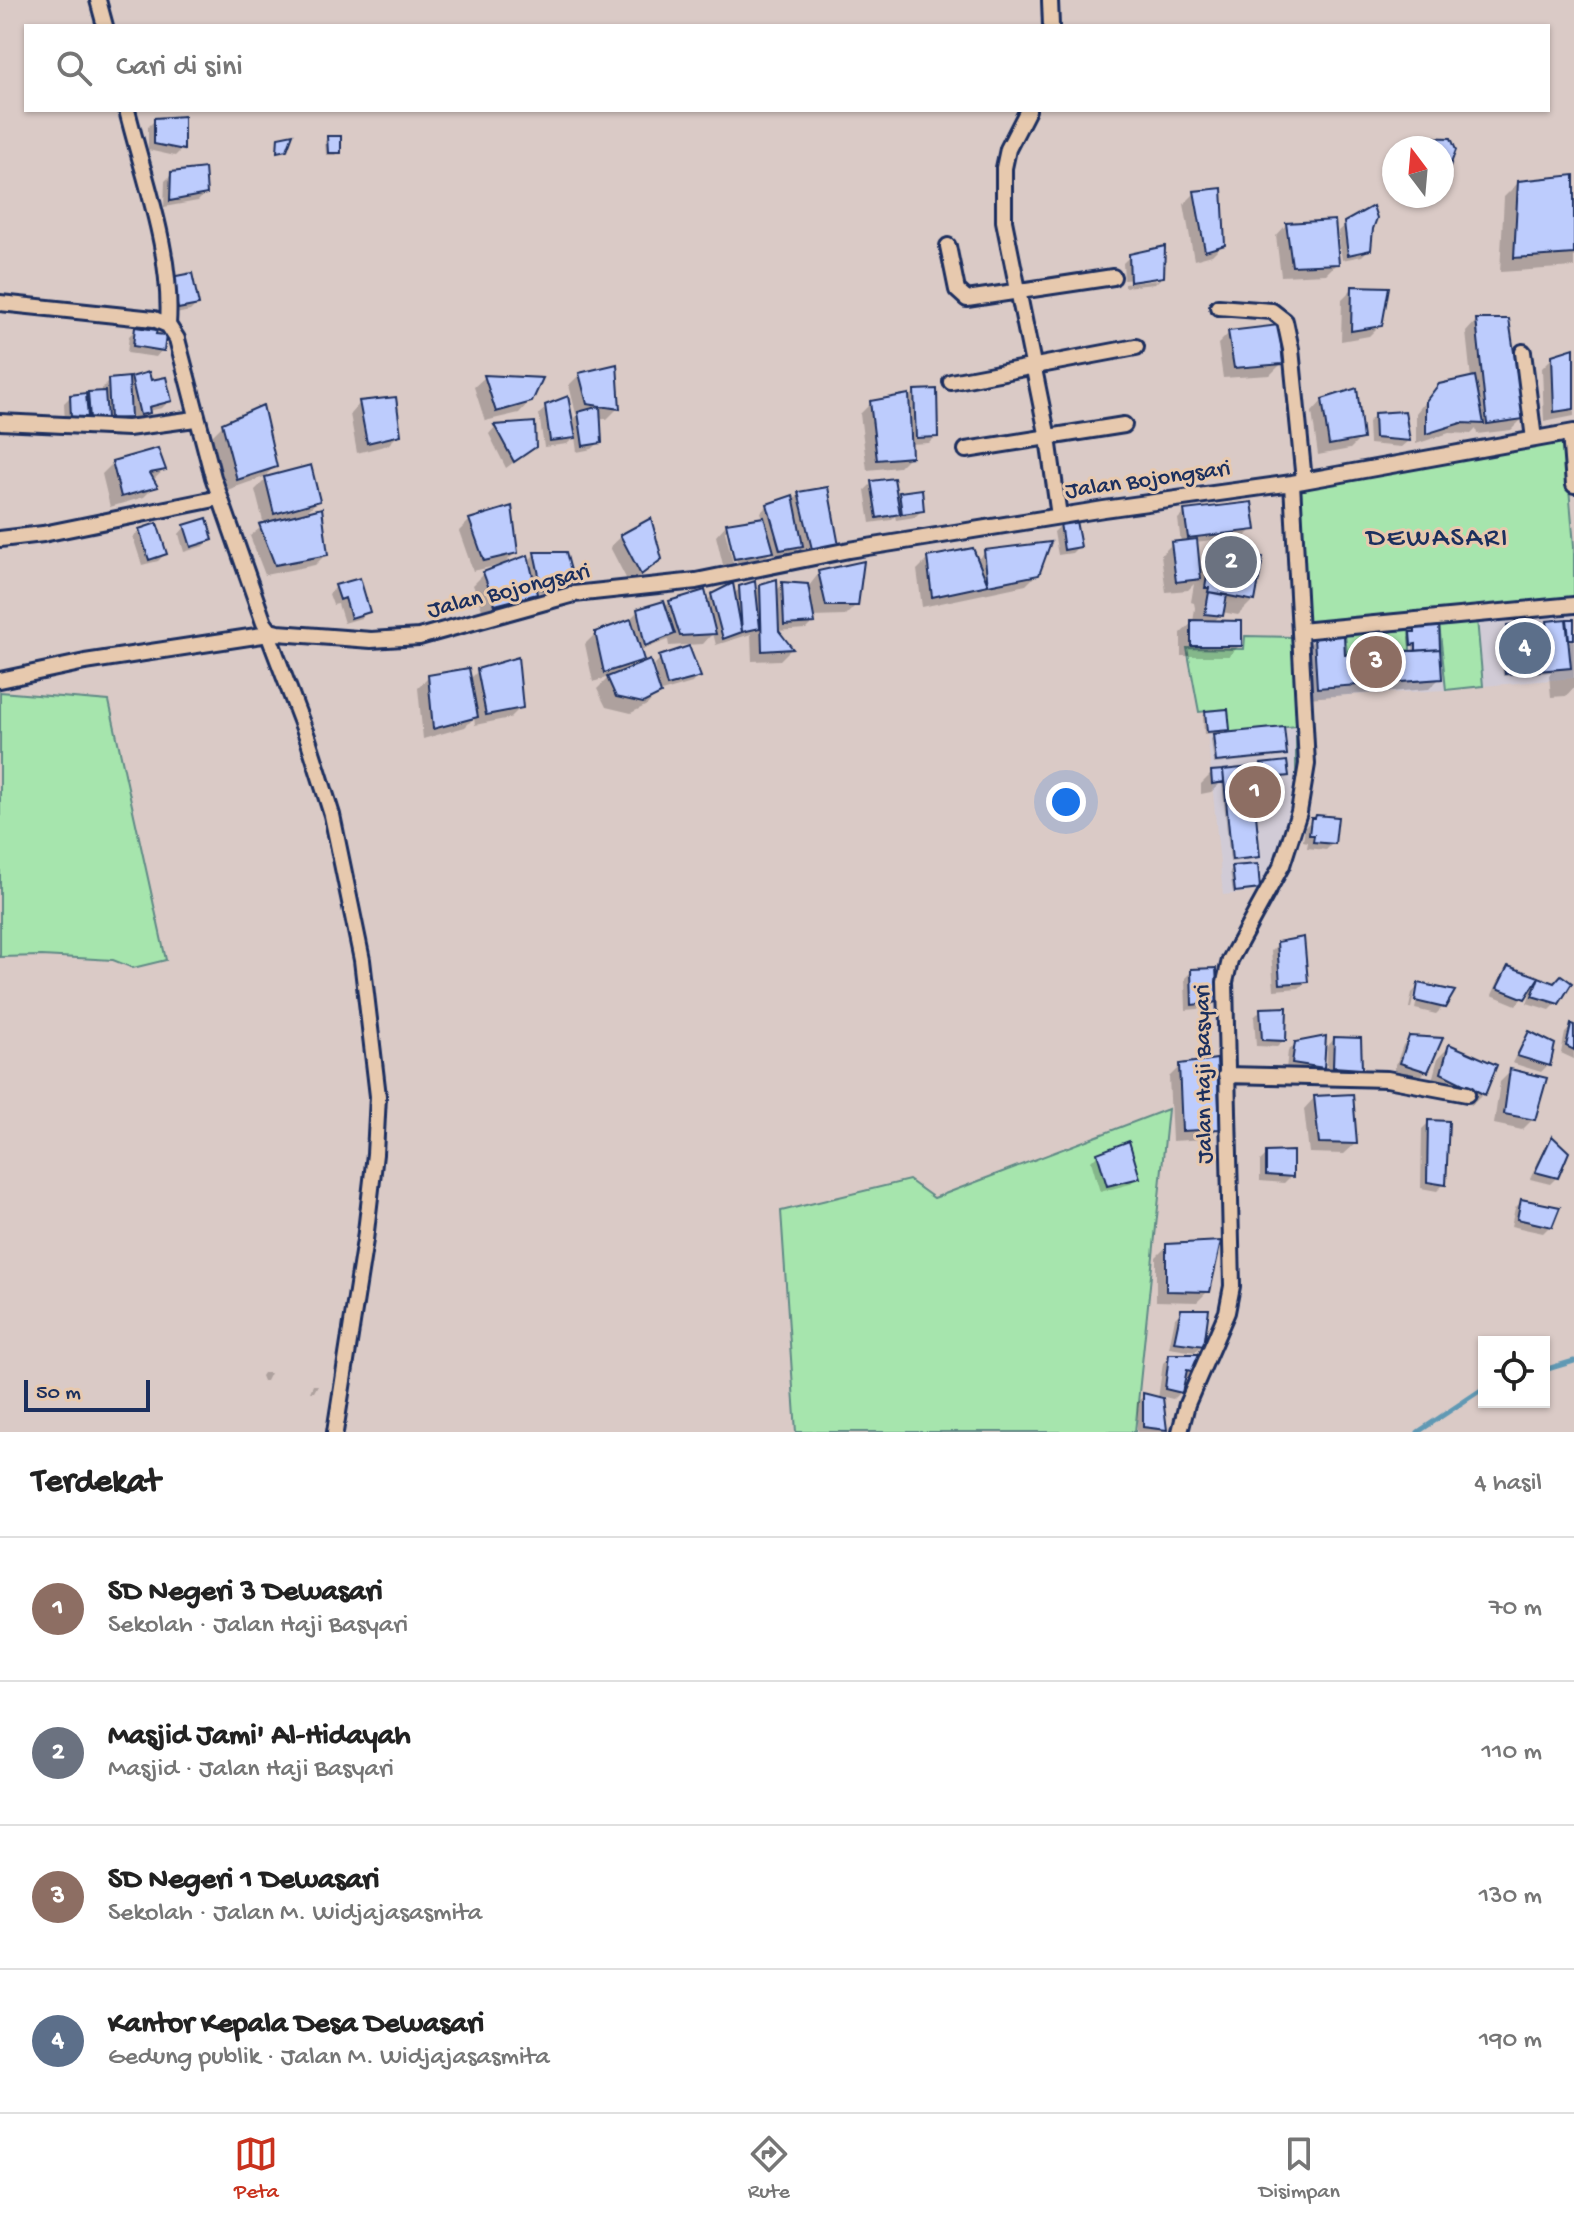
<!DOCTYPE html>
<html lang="id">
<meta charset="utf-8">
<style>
body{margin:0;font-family:"Gochi Hand",sans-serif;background:#f6f6f6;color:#222}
.controls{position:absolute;right:24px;bottom:24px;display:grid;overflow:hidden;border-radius:0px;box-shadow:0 2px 6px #0004}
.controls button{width:72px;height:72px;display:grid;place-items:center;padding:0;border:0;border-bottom:2px solid #e0e0e0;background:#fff;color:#222;font:40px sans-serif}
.compass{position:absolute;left:1382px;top:136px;width:72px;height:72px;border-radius:50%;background:#fff;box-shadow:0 2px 6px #0004;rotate:344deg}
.scale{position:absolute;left:24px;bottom:20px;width:126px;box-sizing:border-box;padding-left:8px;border:4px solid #1b2f5e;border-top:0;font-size:22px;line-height:28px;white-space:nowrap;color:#1b2f5e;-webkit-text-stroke:6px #e7c9ae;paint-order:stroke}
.you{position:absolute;left:1066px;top:802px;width:28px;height:28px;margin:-20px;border:6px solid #fff;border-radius:50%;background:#1a73e8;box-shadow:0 0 0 12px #1a73e833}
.badge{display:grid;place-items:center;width:52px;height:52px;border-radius:50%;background:#c8321e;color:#fff;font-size:26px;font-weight:700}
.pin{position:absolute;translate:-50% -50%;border:4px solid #fff;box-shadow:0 2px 8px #0006}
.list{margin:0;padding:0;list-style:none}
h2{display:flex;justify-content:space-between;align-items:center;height:104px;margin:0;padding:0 32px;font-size:34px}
h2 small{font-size:26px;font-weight:400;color:#767676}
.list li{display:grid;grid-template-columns:52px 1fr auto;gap:24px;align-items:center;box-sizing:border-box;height:144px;padding:0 32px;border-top:2px solid #e0e0e0}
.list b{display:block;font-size:30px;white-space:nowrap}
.list p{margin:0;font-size:26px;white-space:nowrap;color:#767676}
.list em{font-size:26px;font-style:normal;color:#767676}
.icon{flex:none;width:44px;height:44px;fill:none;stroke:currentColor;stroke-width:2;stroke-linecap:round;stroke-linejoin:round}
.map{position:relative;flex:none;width:1574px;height:1432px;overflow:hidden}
.search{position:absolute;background:#fff;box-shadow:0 2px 6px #0004;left:24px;right:24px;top:24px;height:88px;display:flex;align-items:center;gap:20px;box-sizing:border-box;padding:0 28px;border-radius:0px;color:#767676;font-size:30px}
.sheet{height:680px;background:#fff}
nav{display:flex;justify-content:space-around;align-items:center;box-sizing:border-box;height:112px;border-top:2px solid #e0e0e0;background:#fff;font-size:22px;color:#767676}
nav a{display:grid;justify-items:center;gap:4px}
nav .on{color:#c8321e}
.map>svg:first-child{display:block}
.built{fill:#d1cbd6}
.green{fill:#a6e5ad;stroke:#608a86;stroke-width:2}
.shadow{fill:#0003}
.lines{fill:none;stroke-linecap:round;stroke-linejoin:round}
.stream{stroke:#6199b4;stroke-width:5}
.building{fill:#bdccfd;stroke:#1b2f5e;stroke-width:2}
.minor-casing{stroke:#1b2f5e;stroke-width:20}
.minor{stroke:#e7c9ae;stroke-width:14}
.labels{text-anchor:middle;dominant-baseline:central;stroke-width:6;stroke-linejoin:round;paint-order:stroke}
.street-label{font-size:24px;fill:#1b2f5e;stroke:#e7c9ae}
.quarter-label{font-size:28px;letter-spacing:2px;fill:#1b2f5e;stroke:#e7c9ae}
</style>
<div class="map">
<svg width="1574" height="1432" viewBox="0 0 1574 1432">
<rect width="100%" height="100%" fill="#dacac6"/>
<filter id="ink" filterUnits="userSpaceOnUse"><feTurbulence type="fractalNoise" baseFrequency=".0125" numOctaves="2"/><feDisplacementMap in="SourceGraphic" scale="16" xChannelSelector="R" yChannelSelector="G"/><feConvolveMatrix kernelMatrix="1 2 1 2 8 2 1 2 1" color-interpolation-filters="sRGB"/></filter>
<g filter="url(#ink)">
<!-- built -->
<path class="built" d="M1574,599V678L1483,686L1476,609Z
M1439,623L1446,690L1311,697L1308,635Z
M1297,702L1300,761L1297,800L1276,865L1262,891L1223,895L1205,711Z"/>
<!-- green -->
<path class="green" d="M1565,441L1574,546V599L1308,625L1300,490Z
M1477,619L1483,686L1446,690L1439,623Z
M1409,630L1410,650L1347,654L1345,634Z
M1245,636L1293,637L1299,775H1296V726L1230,733L1227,709L1199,712L1187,648L1244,649Z
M0,692L109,701L166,960L133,968L113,960L42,956L0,957Z
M1168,1109L1135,1432H796L781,1211L909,1180L934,1198Z"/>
<!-- shadow -->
<path class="shadow" d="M155,120L182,149L175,156L148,150V127Z
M328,138L339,152L336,155H326L325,141Z
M1417,139L1450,140L1448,165L1442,172V148H1410Z
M172,174L205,194L198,201L164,207L165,181Z
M1574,177V267L1500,272L1504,197L1519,182Z
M1195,193L1223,244L1212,255L1194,260L1184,204Z
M1346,224L1369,249L1362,256L1342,260L1338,231Z
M1286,225L1337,263L1326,274L1281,276L1276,236Z
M1130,256L1162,277L1155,284L1124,287V284L1158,280V276L1124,280L1123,263Z
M166,286L197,304L190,311L171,315Z
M1353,288L1380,325L1369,336L1341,341L1342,299Z
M1476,321L1522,419L1511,430L1477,434L1476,429L1471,434L1449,433L1416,444V413L1429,397L1440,386L1471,379L1466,332Z
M136,329L162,350L156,357L127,353L129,336Z
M1229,333L1281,364L1270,375L1223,378L1218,344Z
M1574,350V416L1544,422L1542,368L1553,357Z
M580,374L618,408L607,419L598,417L600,442L592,449L577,452L575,437L567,444L544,447L539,414L547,407L571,422L579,414H576L569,385Z
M485,377L530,401L519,413L485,421L474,387Z
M132,379L150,383L169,401L162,408L148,411L141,419L133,421L132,415L122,425H104V418L98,424L65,425L64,403L71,396L84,399L89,394L102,393V388L109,381L127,383Z
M915,392L936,436L929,443L909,444L910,456L899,467L867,470L860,414L871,403L907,400Z
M1323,400L1361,438L1350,449L1318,455L1312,412Z
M360,403L399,434L388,445L357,453L350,414Z
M1375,415L1408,441L1401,447L1369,444L1368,422Z
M533,424L534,447L506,468L489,434L495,427Z
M223,425L275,466L264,477L227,490L212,436Z
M113,463L164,470L152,481L155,486L144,497L110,507L102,474Z
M266,479L318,501L304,514L326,554L315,565L265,575L250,536L264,525L255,490Z
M872,483L896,499L900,494L922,510L915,517L896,520L895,516L891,520L870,523L865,490Z
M799,494L837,546L802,559L799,547L794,552L773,556L772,551L760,562L738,566L730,531H725L734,567L724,569L716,536L726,525L763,519L761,512L768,505L792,501Z
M1185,512L1253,529L1246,536L1195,542L1198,569L1216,552L1253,600L1238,615L1222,612L1214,622L1240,645L1229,656H1181V633L1193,622L1195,608L1194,603L1191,602L1194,584L1188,590L1166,592L1161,555L1172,544L1181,543L1178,519Z
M470,520L516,552L504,564L473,571L459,531Z
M1061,525L1079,546L1072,553L1058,555L1054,532Z
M185,527L211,539L204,546L184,552L179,534Z
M140,530L165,554L158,561L142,565L133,537Z
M621,537L648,570L629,584L610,547Z
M985,552L1037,574L1026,585L922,607L917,570L928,559L976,561Z
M535,554L571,582L564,589L535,593L523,604L484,615L473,585L484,574L527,562Z
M819,573L856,605L845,616L812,617L813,622L806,629L776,631L791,649L780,660L752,661L751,634L716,645L713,633L703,644L669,646L668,640L639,651L642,659L632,669L656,675L654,665L661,658L698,676L692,683L658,693L647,705L631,713L606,707L597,689L609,677L593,682L585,644L596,633L632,621L631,618L638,611L664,608L670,602H706L712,595H733L740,588L754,593L761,585L775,592L783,584L809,586Z
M336,587L368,611L361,618L344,623L338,604L333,605L329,594Z
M1516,616L1542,652L1547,651L1545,626L1548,623L1565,625L1574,621V687L1566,696L1551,697L1549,675L1552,672L1503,676L1501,658L1507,655L1505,630L1514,626L1513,619Z
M1415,627L1440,678L1429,689L1307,698L1304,650L1315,639L1344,658L1414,653L1413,646H1409L1408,637Z
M478,671L521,707L510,718L475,725L474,718L465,727L423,739L418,688L429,677L469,680Z
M1206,713L1228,729L1222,735L1284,754L1282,757L1214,764L1211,739L1217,733L1204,734L1203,716Z
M1262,766L1287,775L1284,778L1260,781L1259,768Z
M1224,772L1251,785L1258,857L1255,859L1230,862L1222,782L1211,792L1201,794V784L1212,773L1221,775Z
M1312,820L1333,843L1326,850L1307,848L1308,842L1303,841L1305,827Z
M1233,868L1258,888L1255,891L1233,893L1230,871Z
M1278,944L1306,982L1299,988L1274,990L1271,951Z
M1508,968L1538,979L1557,1003L1550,1010L1527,1003L1533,986L1516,1005L1492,995L1501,975Z
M1192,971L1216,1001L1209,1008L1186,1010L1185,978Z
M1419,986L1443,1007L1436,1014L1415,1009L1419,991H1415L1411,1008H1409L1412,993Z
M1261,1010L1284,1040L1277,1047L1256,1046L1254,1017Z
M1572,1026L1574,1027V1059L1561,1053L1565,1033Z
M1530,1034L1548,1065L1541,1072L1512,1063L1523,1041Z
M1410,1038L1426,1071L1419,1078L1394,1070L1403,1045Z
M1334,1039L1360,1068L1353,1075L1327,1074V1047Z
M1296,1044L1323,1067L1316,1074L1286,1069L1288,1051Z
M1449,1047L1483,1094L1472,1105L1431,1084L1438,1058Z
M1180,1066L1218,1128L1207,1139L1172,1141L1169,1077Z
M1511,1071L1533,1119L1522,1130L1494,1124L1500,1082Z
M1314,1098L1355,1144L1344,1154L1309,1153L1304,1109Z
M1429,1122L1444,1184L1437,1191L1421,1188L1422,1129Z
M1552,1139L1557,1177L1550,1184L1530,1179L1545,1146Z
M1098,1154L1137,1177L1130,1184L1100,1192L1091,1161Z
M1267,1154L1291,1176L1284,1183L1260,1181V1161Z
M1522,1201L1550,1226L1543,1233L1511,1226L1515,1208Z
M1167,1246L1208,1291L1197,1302L1156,1301V1257Z
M1182,1311L1202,1345L1195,1352L1169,1348L1175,1318Z
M1170,1356L1197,1372L1190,1379L1183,1377L1180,1392L1173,1399L1160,1396L1165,1430L1163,1432H1137V1402L1144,1396L1158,1399L1163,1363Z
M263,1373H270L266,1381H263L261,1376Z
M313,1385H318L314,1392H310Z"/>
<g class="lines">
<!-- stream -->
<path class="stream" d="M1544,1370L1574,1361
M1418,1432L1484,1388"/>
</g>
<!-- building -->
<path class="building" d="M184,116V150L154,144V118Z
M293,134L287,150L277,152L278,137Z
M327,136H341V153H328Z
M1417,137L1451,138L1456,150L1450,166L1442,167V148H1417Z
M205,168L207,194L170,201L171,172Z
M1574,175V254L1514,258L1518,181Z
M1222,188L1225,245L1205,251L1194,191Z
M1373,206L1377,218L1373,229L1371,250L1348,255L1344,222Z
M1335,220L1339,264L1292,266L1286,223Z
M1165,246L1164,277L1130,282L1129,254Z
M192,273L199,305L178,309L171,277Z
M1352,286L1389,287L1382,326L1351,331Z
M1476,319H1509L1524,419L1487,424Z
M1279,325L1283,364L1234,368L1228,331Z
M135,327L157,330L156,334L166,335L164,351L133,346Z
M1574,348V409L1554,412L1552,355Z
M617,364L620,409L587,404L579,373Z
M149,372L151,380L166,377L172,401L149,407L150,413L140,415L131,377Z
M484,375L543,378L532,402L496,412Z
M1475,376L1484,424L1461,423L1426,434V401L1439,384Z
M129,377L131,418L110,419L108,379Z
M1357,388L1363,439L1329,445L1322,399Z
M937,389L938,437L916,438L914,390Z
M105,391L107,418L90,419L88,392Z
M86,393L88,418L71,419L70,395Z
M909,394L912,457L877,460L870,401Z
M568,396L576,438L550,441L545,405Z
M396,397L401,435L367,443L359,401Z
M263,405L277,467L237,480L222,423Z
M600,406L602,443L583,446L578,412Z
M1405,411L1410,441L1375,438L1374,413Z
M535,422L536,447L514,462L494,425Z
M158,448L166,470L150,473L158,487L121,497L112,461Z
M311,465L320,501L274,514L265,477Z
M894,478L900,514L877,518L871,481Z
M828,487L839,546L812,549L798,492Z
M922,489L924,511L902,514L899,492Z
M793,495L803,546L780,550L767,504Z
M1252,502L1256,530L1188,538L1184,510Z
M512,506L518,553L484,561L469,519Z
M322,508L328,555L275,565L259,524Z
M764,517L774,552L734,559L726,523Z
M207,518L213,540L191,547L184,525Z
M651,518L662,559L641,575L620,535Z
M1076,521L1081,547L1064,550L1060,523Z
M157,523L167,554L149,560L139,529Z
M1197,539L1201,579L1176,582L1171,542Z
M1051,542L1039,575L988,585L984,550Z
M973,548L988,585L932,597L927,557Z
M1215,550L1263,557L1255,601L1208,592L1209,588H1205L1211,553L1215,554Z
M534,552H566L574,582L542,589Z
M528,555L537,594L495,605L483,572Z
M864,561L858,606H826L818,571Z
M360,578L370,612L351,618L345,598L340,600L335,585Z
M777,579L779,631L793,649L762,651L760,584Z
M755,581L760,628L742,632L739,586Z
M782,582L808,584L815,623L784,625Z
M733,583L742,632L723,639L711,594Z
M705,590L716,634L680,636L669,601Z
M1209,592L1227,595L1223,616L1205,614Z
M664,601L675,634L645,646L637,609Z
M1531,613L1532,622H1541L1544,649H1550L1547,621L1566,619L1571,668L1505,674L1503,653L1509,652L1507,625L1516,624L1515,614Z
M631,619L644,660L604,673L595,632Z
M1567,619H1574V639H1569Z
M1191,620L1242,621V646H1191Z
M1439,624L1440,649L1416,651V644L1411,645L1410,632H1415V625Z
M1344,635L1345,655L1440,649L1442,679L1317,688L1314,637Z
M689,646L701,677L667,686L659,656Z
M518,657L523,708L486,715L477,669Z
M650,660L661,694L643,703L616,697L607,677Z
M469,668L478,717L433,729L428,675Z
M1228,709L1230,730L1207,732L1205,711Z
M1284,727L1287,755L1216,762L1213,734Z
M1287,761L1289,776L1262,779L1261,764Z
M1251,767V771H1254L1255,783H1253L1260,857L1232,860L1223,770Z
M1223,770L1224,782L1212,784L1211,771Z
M1316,815L1338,817L1335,844L1313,842L1314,835H1309L1311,818H1315Z
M1258,864L1260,889L1235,892L1232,866Z
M1304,937L1308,982L1280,984L1277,942Z
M1508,966L1539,977L1525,999L1497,988Z
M1216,968L1218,1002L1192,1005L1191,969Z
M1561,975L1572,983L1559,1004L1532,996L1539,977L1554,983Z
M1418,983L1455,991L1445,1008L1415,1001Z
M1287,1007L1286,1041L1262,1040L1260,1008Z
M1571,1024L1574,1025V1050L1566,1046Z
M1529,1031L1555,1044L1550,1066L1517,1056Z
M1326,1036L1324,1068L1292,1063L1295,1042Z
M1409,1036L1443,1038L1428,1072L1400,1063Z
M1334,1037L1361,1038L1362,1069L1333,1067Z
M1449,1044L1497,1065L1485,1095L1441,1073Z
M1217,1059L1220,1129L1182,1131L1179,1064Z
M1510,1069L1547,1078L1535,1120L1504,1114Z
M1353,1094L1357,1144L1319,1143L1314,1096Z
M1428,1120L1449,1121L1446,1185L1427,1182Z
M1552,1136L1569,1152L1558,1178L1535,1172Z
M1129,1141L1140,1178L1107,1186L1097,1153Z
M1293,1151V1177L1266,1175V1152Z
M1521,1199L1560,1207L1552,1227L1517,1219Z
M1221,1241L1210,1292L1166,1291V1244Z
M1181,1309H1209L1204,1346L1174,1342Z
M1169,1354H1199V1373L1187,1370L1182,1393L1165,1389Z
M1143,1393L1163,1398L1167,1430L1143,1427Z"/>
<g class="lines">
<!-- minor casing -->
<g class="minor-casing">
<path id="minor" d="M98,0L105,26
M1050,0L1051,26
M127,110C144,179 173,253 168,325
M1028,110L1008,149L1004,168V221L1048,438L1059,516
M948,246L957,290L967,299L1113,277
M0,303L154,319L168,325L177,339L213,477L264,623L270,631L278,633L371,640L419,637L574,594L696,581L849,550L1104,509L1292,483L1574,432
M1218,307L1272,311L1285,321L1291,349L1304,481
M1523,352L1534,439
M951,382L1136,347
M0,422L128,428L195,419
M1570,433L1574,485
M966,450L1124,425
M0,539L43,534L220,498
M270,631V639L308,739L332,815L362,960L378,1096L375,1154L365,1240L335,1432
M1300,631L1574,605
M0,680L85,662L269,634
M1226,1075L1387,1079L1467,1094
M1180,1432L1187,1404L1227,1312L1232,1286L1225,982L1230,960L1282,865L1299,812L1307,764L1292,483"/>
</g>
<!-- minor -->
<use href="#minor" class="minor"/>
</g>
</g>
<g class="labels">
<!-- street labels -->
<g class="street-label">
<text transform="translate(1148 481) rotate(-8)">Jalan Bojongsari</text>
<text transform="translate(509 592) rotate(-14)">Jalan Bojongsari</text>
<text transform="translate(1205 1074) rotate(-91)">Jalan Haji Basyari</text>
</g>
<!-- quarter labels -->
<g class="quarter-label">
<text x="1438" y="539">DEWASARI</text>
</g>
</g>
</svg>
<div class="controls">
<button><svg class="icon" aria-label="locate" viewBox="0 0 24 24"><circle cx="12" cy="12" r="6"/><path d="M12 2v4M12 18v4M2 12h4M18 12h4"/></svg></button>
</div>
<svg class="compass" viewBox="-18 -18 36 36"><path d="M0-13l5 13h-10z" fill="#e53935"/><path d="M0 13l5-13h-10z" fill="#767676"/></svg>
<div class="scale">50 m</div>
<div class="you"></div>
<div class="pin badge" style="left:1255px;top:792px;background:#8d6e63">1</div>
<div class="pin badge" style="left:1231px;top:562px;background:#6b7280">2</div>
<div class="pin badge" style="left:1376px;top:662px;background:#8d6e63">3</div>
<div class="pin badge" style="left:1525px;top:648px;background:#5c6f8a">4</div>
<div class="search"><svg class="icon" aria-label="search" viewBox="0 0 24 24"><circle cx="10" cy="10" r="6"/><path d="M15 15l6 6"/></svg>Cari di sini</div>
</div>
<section class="sheet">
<h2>Terdekat<small>4 hasil</small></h2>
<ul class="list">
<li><span class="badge" style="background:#8d6e63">1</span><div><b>SD Negeri 3 Dewasari</b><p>Sekolah · Jalan Haji Basyari</p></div><em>70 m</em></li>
<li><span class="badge" style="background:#6b7280">2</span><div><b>Masjid Jami' Al-Hidayah</b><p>Masjid · Jalan Haji Basyari</p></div><em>110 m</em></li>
<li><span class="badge" style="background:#8d6e63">3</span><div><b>SD Negeri 1 Dewasari</b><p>Sekolah · Jalan M. Widjajasasmita</p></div><em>130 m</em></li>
<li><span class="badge" style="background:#5c6f8a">4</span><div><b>Kantor Kepala Desa Dewasari</b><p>Gedung publik · Jalan M. Widjajasasmita</p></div><em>190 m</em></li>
</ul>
</section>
<nav>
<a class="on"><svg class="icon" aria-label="map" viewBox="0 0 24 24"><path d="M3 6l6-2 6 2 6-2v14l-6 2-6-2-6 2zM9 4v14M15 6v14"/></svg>Peta</a>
<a><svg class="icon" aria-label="directions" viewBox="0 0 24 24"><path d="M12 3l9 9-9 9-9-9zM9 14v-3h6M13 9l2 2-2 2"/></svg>Rute</a>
<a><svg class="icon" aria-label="saved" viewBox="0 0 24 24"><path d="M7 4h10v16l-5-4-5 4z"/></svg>Disimpan</a>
</nav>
